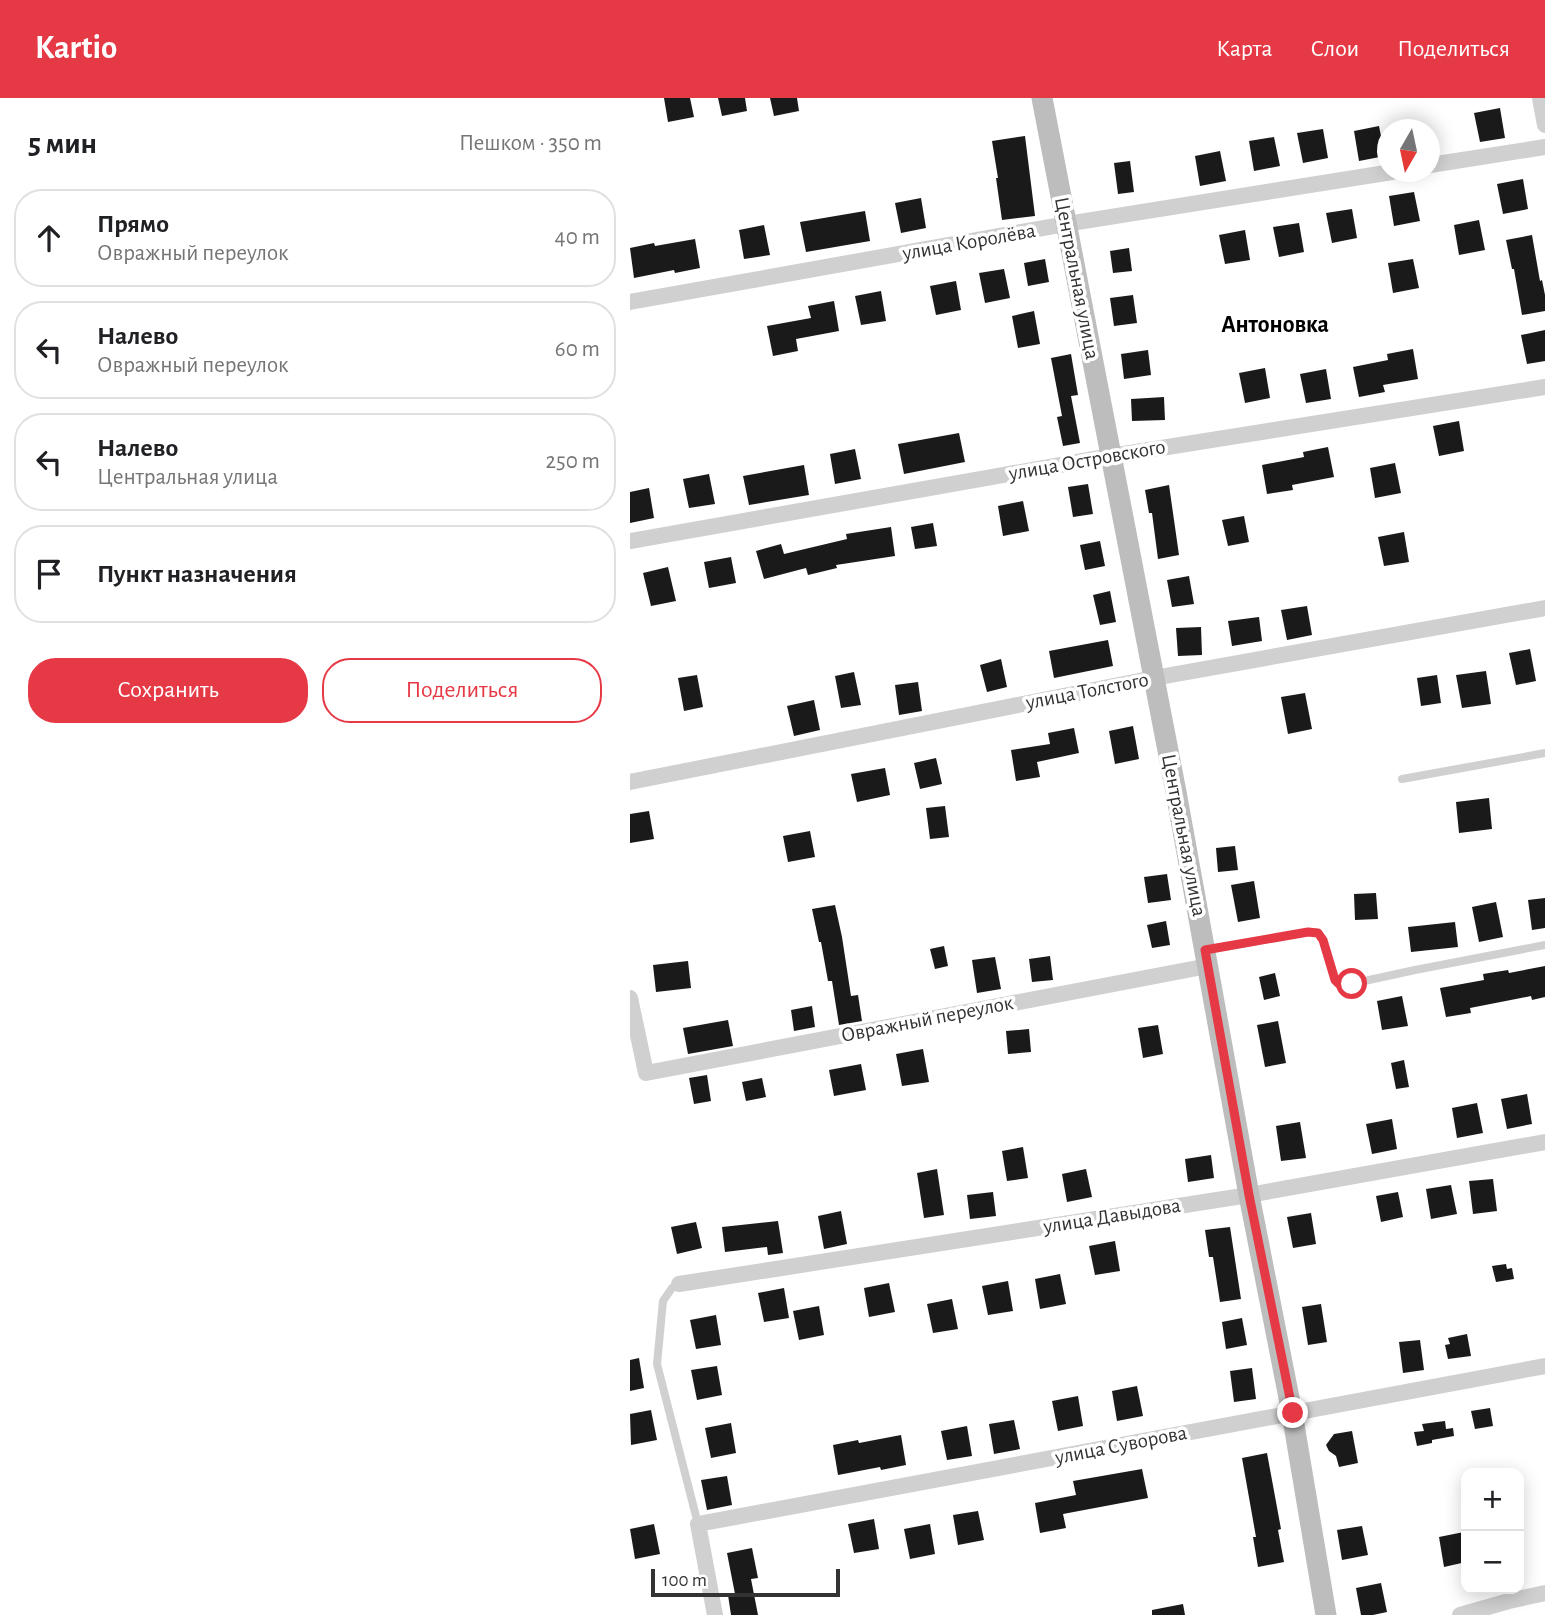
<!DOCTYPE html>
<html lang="ru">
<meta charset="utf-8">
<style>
body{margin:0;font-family:"Alegreya Sans",sans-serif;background:#f2f2f2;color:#202124}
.controls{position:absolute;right:21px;bottom:21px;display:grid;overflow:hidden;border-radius:14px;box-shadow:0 4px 18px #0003}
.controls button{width:63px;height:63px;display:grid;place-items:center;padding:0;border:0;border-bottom:2px solid #e0e0e0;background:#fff;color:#202124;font:35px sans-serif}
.compass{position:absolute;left:747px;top:21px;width:63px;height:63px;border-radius:50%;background:#fff;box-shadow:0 4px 18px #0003;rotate:189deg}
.scale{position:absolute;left:21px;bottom:18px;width:189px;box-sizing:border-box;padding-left:7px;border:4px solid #333;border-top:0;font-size:19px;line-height:24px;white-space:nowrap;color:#333;-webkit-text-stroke:5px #fff;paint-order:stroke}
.stop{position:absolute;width:21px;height:21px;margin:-16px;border:5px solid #e63946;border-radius:50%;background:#fff}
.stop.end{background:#e63946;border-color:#fff;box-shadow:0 2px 7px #0008}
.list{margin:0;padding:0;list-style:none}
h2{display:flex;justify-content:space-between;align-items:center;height:91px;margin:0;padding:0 28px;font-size:30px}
h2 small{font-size:23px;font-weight:400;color:#757577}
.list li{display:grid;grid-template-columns:46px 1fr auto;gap:21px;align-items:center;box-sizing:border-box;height:98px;margin:0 14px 14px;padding:0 14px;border:2px solid #e0e0e0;border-radius:28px}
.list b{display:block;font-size:26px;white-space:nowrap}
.list p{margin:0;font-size:23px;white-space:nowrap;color:#757577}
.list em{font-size:23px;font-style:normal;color:#757577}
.actions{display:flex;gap:14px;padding:21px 28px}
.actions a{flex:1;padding:16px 0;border:2px solid #e63946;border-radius:28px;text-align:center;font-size:24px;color:#e63946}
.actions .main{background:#e63946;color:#fff}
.icon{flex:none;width:38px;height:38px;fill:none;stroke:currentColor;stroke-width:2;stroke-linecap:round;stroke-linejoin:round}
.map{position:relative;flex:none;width:915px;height:1517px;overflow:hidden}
header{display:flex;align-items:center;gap:42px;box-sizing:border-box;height:98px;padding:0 35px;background:#e63946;color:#fff}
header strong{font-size:33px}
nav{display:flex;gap:38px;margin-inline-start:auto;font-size:24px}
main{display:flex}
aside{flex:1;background:#fff}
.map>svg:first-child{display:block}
.building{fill:#1a1a1a}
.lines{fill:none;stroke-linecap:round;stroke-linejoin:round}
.lane{stroke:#d0d0d0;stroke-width:8}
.street{stroke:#d0d0d0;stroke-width:16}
.secondary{stroke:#bdbdbd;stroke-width:21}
.route{stroke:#e63946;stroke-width:9}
.labels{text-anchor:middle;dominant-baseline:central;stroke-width:7;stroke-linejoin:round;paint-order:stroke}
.street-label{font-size:21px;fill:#333;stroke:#fff}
.quarter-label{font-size:24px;font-weight:bold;fill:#000;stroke:#fff}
</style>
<header>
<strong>Kartio</strong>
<nav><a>Карта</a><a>Слои</a><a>Поделиться</a></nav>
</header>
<main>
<aside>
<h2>5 мин<small>Пешком · 350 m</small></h2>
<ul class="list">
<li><svg class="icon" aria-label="ahead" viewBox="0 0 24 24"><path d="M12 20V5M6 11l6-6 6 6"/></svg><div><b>Прямо</b><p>Овражный переулок</p></div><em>40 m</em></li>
<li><svg class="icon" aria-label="left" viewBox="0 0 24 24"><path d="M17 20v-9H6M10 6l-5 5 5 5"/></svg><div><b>Налево</b><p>Овражный переулок</p></div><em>60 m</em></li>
<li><svg class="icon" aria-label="left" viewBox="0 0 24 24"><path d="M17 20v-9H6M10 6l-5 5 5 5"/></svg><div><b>Налево</b><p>Центральная улица</p></div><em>250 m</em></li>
<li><svg class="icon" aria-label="arrive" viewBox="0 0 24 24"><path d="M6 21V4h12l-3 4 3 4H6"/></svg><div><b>Пункт назначения</b></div></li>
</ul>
<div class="actions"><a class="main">Сохранить</a><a>Поделиться</a></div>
</aside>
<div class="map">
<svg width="915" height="1517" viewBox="0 0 915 1517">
<rect width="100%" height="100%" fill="#fff"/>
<!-- building -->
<path class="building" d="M34,0H60L64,19L38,24Z
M88,0H115L117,13L92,18Z
M140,0H167L169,13L144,18Z
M870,10L875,40L850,44L844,15Z
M749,28L755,58L729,63L724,33Z
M693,31L698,60L673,65L667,35Z
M395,38L405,118L372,122L366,80H368L362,43Z
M644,39L650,68L624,73L619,43Z
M590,53L596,83L570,88L565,58Z
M500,63L504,94L488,96L484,65Z
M893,81L898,111L873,116L867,86Z
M784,94L790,123L764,128L759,98Z
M291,100L296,130L271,135L265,105Z
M722,111L727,140L702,145L696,115Z
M235,113L240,143L176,154L170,124Z
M849,122L855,152L829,157L824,127Z
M669,125L674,154L649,159L643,129Z
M134,127L140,157L114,161L109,132Z
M615,132L620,162L595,166L589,137Z
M902,137L910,183L912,182L915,197V213L892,217L884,171H882L876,142Z
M65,141L70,170L45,175L44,172L4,180L0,150L24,145L25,148Z
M499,150L502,173L483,175L480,153Z
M415,161L419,184L398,188L394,165Z
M783,161L789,190L763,195L758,165Z
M374,171L380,200L355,205L349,175Z
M326,183L331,212L306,217L300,188Z
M251,193L256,223L231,227L225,198Z
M503,197L507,225L484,228L480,200Z
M204,203L209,233L166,241L168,253L143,258L137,228L181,220L178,208Z
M404,213L410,246L388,250L382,218Z
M915,232V263L897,266L891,237Z
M783,251L788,281L753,287L755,294L729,299L723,269L758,262L757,256Z
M518,252L521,277L494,281L491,256Z
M441,256L448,297L441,298L450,345L433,348L427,319L432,318L421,260Z
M635,270L640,300L615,305L609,275Z
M696,271L701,301L676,305L670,276Z
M534,299L535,322L502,323L501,301Z
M829,323L834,353L809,358L803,328Z
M329,335L335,364L274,376L268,346Z
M698,349L704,379L662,387L663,392L637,396L632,367L674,359L673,354Z
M225,351L231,381L205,386L200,356Z
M765,365L771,395L745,400L740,370Z
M174,367L179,397L119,407L113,378Z
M79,376L85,406L59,410L53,381Z
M458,386L463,416L443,419L438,389Z
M539,387L549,457L528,461L522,415H519L515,392Z
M19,390L24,420L0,425V394Z
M393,403L399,433L373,438L368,408Z
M614,418L619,444L598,448L592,422Z
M303,425L307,448L285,451L281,429Z
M261,429L265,458L206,467L207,470L178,477L176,470L134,481L126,453L151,446L154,456L217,441L216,436Z
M774,434L779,464L754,468L748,439Z
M470,443L475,468L455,472L450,447Z
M101,459L106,485L79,490L74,464Z
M38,469L46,503L21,508L13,475Z
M559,478L564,506L542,509L537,482Z
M480,493L486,524L470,527L463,497Z
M677,508L682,537L657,542L651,512Z
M629,519L632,543L602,548L598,523Z
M571,529L572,557L548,558L546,530Z
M478,542L483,568L424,580L419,553Z
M900,551L906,583L886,587L879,555Z
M371,561L377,589L357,594L350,567Z
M856,573L861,606L832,610L826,577Z
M224,574L231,607L211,610L205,578Z
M67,577L73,609L54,613L48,580Z
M807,577L811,605L791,608L787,580Z
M288,584L292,613L269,617L265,587Z
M675,595L682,631L658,636L651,599Z
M184,602L190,632L164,638L157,608Z
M503,628L509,661L485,666L479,633Z
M444,630L449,655L407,664L410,679L386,683L381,652L420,646L418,635Z
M306,660L312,686L290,691L284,665Z
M255,670L260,697L227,704L221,676Z
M859,700L862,731L829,735L826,704Z
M315,708L319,739L300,741L296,710Z
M19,713L24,741L0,745V716Z
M180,733L185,759L158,764L153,738Z
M605,748L608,772L588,774L586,750Z
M537,776L541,802L518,805L514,779Z
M624,783L630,820L608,824L601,787Z
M746,795L748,821L725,822L724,796Z
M915,800V830L902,832L898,802Z
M866,804L873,839L849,844L842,809Z
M205,807L212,839L221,898L228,897L232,923L209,927L202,883H198L191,844H189L182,811Z
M536,823L540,847L522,850L517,827Z
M825,824L828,849L781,854L778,829Z
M314,848L318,868L305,871L300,851Z
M420,858L423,882L402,884L399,861Z
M365,859L371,891L347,895L342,862Z
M58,863L61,890L26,894L23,867Z
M915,868V899L902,902L901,898L840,910L841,915L816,919L810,890L854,882L853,876L878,872L879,875Z
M645,875L650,898L634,902L629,879Z
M772,898L778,928L752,932L747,903Z
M182,908L185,929L164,933L161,912Z
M98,922L103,948L58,956L53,930Z
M648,923L656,965L635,969L627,927Z
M528,927L533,956L513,960L508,930Z
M399,931L401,954L378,956L376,933Z
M293,951L299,984L272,988L266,956Z
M774,962L779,989L766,991L761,965Z
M231,966L236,992L204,998L199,972Z
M77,977L81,1003L64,1006L59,980Z
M132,980L136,999L116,1003L112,984Z
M897,996L902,1026L877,1031L871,1001Z
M847,1005L853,1035L827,1040L822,1010Z
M762,1021L767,1051L742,1056L736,1026Z
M670,1024L676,1060L651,1063L646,1028Z
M393,1049L398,1080L377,1083L372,1053Z
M581,1057L584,1080L558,1084L555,1061Z
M307,1071L314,1117L294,1120L287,1075Z
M456,1071L462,1099L437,1104L432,1076Z
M863,1081L867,1113L843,1116L839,1083Z
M821,1087L827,1116L801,1121L796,1091Z
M363,1094L366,1118L340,1121L337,1097Z
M768,1094L773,1119L751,1124L746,1098Z
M211,1113L217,1146L194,1151L188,1118Z
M681,1115L686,1146L663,1150L657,1119Z
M148,1123L153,1155L138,1157L137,1149L95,1154L92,1129Z
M66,1124L72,1150L47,1156L41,1129Z
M600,1129L611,1201L590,1204L583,1159H579L575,1132Z
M485,1143L490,1173L465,1177L459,1148Z
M876,1166L877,1171L882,1170L884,1181L866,1184L862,1168Z
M430,1176L436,1206L410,1211L405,1181Z
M378,1183L383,1213L358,1217L352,1188Z
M259,1185L265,1214L239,1219L234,1190Z
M154,1190L159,1220L134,1224L128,1195Z
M322,1201L328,1231L303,1235L297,1206Z
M691,1206L697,1244L678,1247L672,1209Z
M189,1208L194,1237L169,1242L163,1213Z
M86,1217L91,1247L66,1251L60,1222Z
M612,1220L617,1247L596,1251L592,1224Z
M837,1236L841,1258L818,1261L815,1247L820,1246L818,1240Z
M790,1242L794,1272L773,1275L769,1244Z
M9,1260L14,1290L0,1293V1262Z
M87,1268L92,1297L67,1302L61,1272Z
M622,1270L626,1301L604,1304L600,1273Z
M507,1288L513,1318L487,1323L482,1293Z
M448,1298L453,1328L428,1333L422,1303Z
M860,1310L863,1328L845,1331L841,1313Z
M21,1312L27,1342L1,1347L0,1316Z
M384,1322L390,1351L364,1356L359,1326Z
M815,1323L816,1331L823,1330L824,1338L802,1342V1345L787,1348L784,1334L794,1333L792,1326Z
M101,1325L106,1355L81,1360L75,1330Z
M337,1328L342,1358L317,1362L311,1333Z
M722,1333L728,1365L709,1369L706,1358L699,1353L696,1347L704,1336Z
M271,1337L276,1367L251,1372L250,1369L208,1377L203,1347L228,1342L229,1345Z
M637,1355L651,1431L648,1432L654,1464L628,1469L623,1439H626L612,1360Z
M512,1371L518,1400L433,1416L436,1430L410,1435L405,1405L446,1397L443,1383Z
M97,1378L102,1407L77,1412L71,1382Z
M348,1413L354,1442L328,1447L323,1417Z
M244,1421L249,1451L224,1455L218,1426Z
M24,1426L30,1456L5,1461L0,1431Z
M300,1426L305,1456L280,1461L274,1431Z
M732,1428L738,1457L712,1462L707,1432Z
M834,1434L836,1445V1464L814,1469L809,1439Z
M122,1450L128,1480L121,1481L128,1517H101L98,1497L105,1496L97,1455Z
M751,1485L757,1514L743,1517H731L726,1490Z
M553,1506L555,1517H522V1512Z"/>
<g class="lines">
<!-- lane -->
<path class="lane" d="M772,681L915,655
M577,852L678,834L688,835L693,842L705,882L709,886L716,887L785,872L915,847
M49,1186L42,1190L33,1203L27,1266L68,1426"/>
<!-- street -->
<path class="street" d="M910,0L915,27
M800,67L915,49
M0,204L436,126L762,74
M0,443L481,358L915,289
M0,684L524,580L915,510
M0,900L16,975L578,868
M49,1186L619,1097L915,1044
M85,1517L68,1426L915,1268
M830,1517L879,1503L915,1495"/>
<!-- secondary -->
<path class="secondary" d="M412,0L546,694L619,1097L662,1315L696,1517"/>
</g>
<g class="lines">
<!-- route -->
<path class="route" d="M663,1315L619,1097L575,852L678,834L688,835L693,842L705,882L709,886H722"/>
</g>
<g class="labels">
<!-- street labels -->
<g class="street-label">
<text transform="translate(339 144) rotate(-10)">улица Королёва</text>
<text transform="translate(447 180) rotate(79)">Центральная улица</text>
<text transform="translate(457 362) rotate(-10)">улица Островского</text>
<text transform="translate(457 593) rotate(-11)">улица Толстого</text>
<text transform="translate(554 737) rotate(79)">Центральная улица</text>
<text transform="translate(297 921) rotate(-11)">Овражный переулок</text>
<text transform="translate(482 1118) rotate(-9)">улица Давыдова</text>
<text transform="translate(491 1347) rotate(-11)">улица Суворова</text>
</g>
<!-- quarter labels -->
<g class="quarter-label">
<text x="645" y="227">Антоновка</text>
</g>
</g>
</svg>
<div class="controls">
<button>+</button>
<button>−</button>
</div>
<svg class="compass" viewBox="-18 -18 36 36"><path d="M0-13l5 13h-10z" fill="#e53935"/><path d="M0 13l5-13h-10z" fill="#757577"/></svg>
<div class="scale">100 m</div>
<div class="stop" style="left:722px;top:886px"></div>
<div class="stop end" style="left:663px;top:1315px"></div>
</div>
</main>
